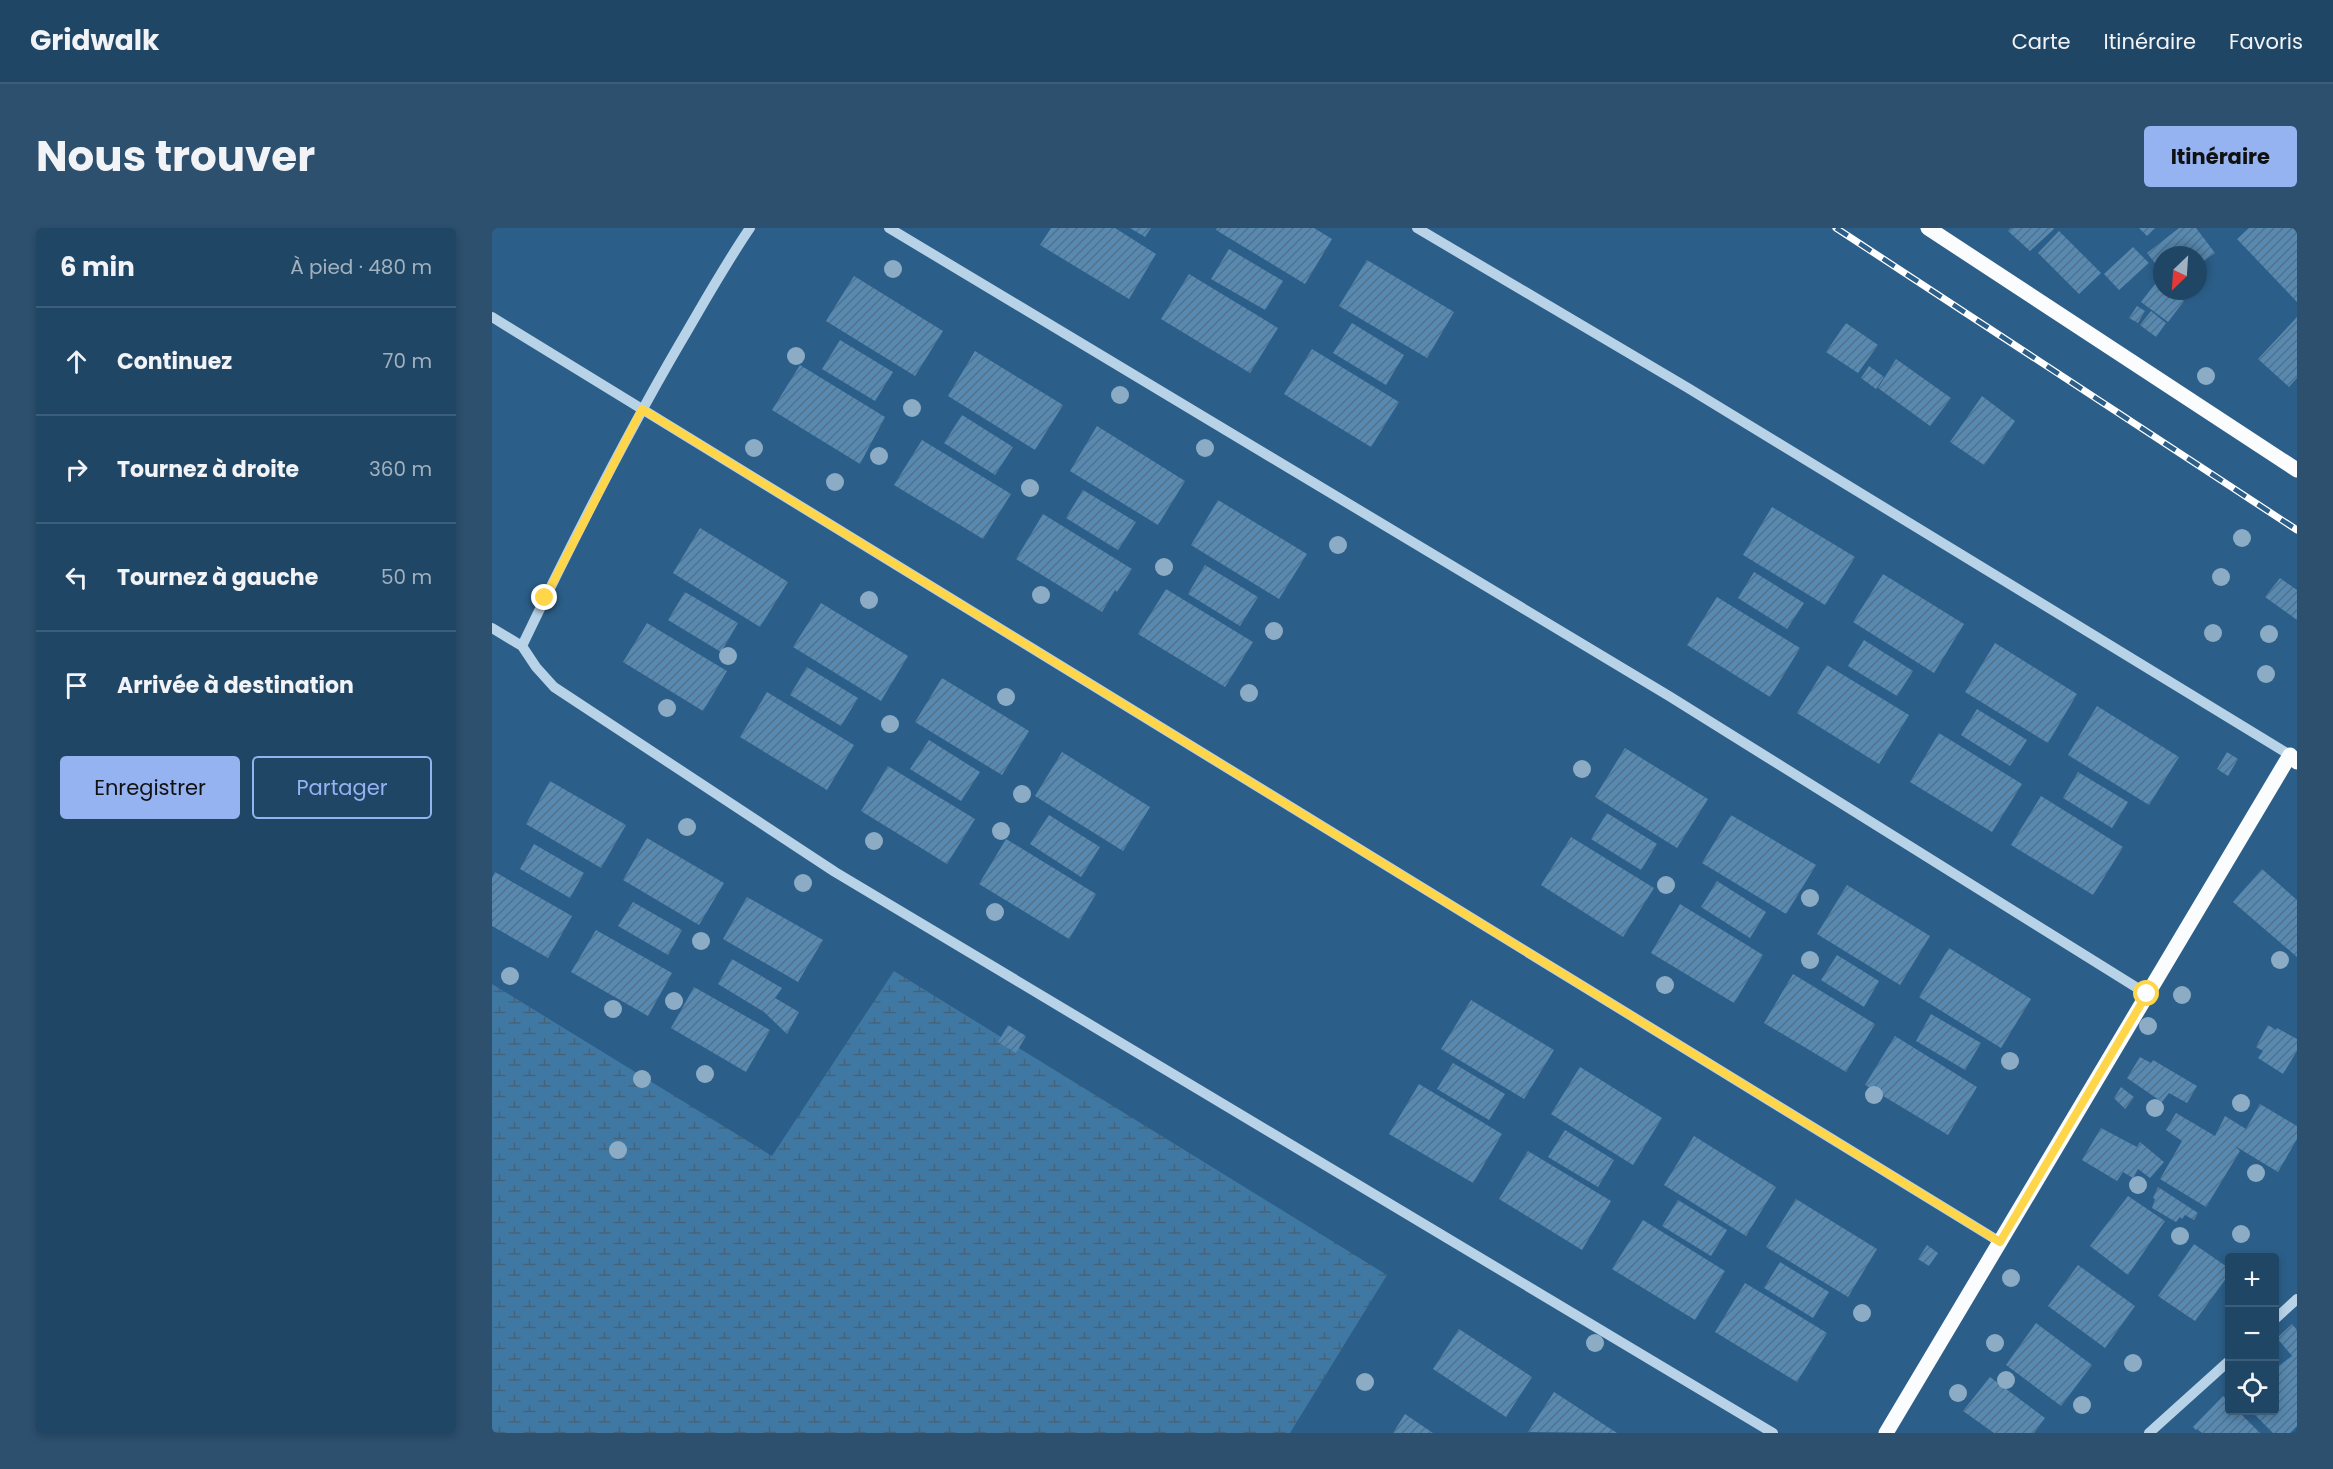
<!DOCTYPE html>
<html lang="fr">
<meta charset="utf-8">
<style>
body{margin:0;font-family:Poppins,sans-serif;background:#2d506f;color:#f1f3f6}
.controls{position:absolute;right:18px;bottom:18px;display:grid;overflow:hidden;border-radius:6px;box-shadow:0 3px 9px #0003}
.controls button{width:54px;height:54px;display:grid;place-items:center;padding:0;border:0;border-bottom:2px solid #3d5e7a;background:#204666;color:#f1f3f6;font:30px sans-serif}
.compass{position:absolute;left:1661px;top:18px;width:54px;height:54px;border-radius:50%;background:#204666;box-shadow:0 3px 9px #0003;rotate:205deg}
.stop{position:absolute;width:18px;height:18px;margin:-14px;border:4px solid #ffd54a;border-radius:50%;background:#fff}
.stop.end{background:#ffd54a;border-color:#fff;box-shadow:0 2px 6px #0008}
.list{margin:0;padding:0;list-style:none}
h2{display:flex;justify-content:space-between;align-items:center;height:78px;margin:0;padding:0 24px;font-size:26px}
h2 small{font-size:20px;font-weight:400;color:#a2b1bf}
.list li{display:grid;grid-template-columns:39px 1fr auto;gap:18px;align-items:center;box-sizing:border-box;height:108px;padding:0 24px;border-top:2px solid #3d5e7a}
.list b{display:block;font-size:22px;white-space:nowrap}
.list em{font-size:20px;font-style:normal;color:#a2b1bf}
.actions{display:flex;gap:12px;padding:18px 24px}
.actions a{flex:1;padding:14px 0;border:2px solid #95b2f1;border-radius:6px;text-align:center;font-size:21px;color:#95b2f1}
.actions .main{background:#95b2f1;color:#111}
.icon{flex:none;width:33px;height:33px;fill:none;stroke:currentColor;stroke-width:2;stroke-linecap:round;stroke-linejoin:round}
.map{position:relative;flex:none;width:1805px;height:1205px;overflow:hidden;border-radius:6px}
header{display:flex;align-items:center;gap:36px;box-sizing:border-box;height:84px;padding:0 30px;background:#204666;border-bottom:2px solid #3d5e7a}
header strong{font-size:28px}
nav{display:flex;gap:33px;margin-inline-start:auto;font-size:21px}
.intro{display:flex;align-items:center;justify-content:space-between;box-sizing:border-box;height:144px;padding:0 36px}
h1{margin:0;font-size:42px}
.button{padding:15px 27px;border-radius:6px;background:#95b2f1;color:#111;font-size:21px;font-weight:700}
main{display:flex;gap:36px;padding:0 36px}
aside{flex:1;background:#204666;border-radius:6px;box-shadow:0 3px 9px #0003}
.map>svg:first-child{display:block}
.wetland{fill:url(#wetland-marsh)}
.building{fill:url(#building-hatch)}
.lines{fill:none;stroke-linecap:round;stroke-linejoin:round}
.minor{stroke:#b8d3e8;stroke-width:10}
.major{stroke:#fafcfe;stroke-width:15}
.rail-casing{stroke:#fff;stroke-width:7}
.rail{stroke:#2b5e88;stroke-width:4.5;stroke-dasharray:14;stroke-linecap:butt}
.tree{fill:#8cacc5}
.route{stroke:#ffd54a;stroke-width:8}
</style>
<header>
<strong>Gridwalk</strong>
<nav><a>Carte</a><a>Itinéraire</a><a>Favoris</a></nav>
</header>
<div class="intro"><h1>Nous trouver</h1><a class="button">Itinéraire</a></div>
<main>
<aside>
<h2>6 min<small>À pied · 480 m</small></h2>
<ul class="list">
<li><svg class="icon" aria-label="ahead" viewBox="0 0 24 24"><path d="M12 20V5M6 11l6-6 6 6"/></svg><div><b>Continuez</b></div><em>70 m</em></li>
<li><svg class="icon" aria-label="right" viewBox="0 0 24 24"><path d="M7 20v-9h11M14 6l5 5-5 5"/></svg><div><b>Tournez à droite</b></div><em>360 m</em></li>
<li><svg class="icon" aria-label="left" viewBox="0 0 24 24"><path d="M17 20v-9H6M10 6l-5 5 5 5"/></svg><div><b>Tournez à gauche</b></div><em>50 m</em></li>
<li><svg class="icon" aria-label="arrive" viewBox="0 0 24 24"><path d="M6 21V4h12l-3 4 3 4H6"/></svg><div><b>Arrivée à destination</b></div></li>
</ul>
<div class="actions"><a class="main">Enregistrer</a><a>Partager</a></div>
</aside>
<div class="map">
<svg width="1805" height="1205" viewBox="0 0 1805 1205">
<defs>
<pattern id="wetland-marsh" width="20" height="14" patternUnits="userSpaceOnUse" patternTransform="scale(1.5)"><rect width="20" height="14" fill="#4078a4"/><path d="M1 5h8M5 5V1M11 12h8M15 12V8" fill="none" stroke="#466278"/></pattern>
<pattern id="building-hatch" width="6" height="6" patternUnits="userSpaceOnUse" patternTransform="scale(1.5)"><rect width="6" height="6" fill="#5789b1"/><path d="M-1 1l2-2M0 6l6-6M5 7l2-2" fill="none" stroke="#537189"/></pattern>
</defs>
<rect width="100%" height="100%" fill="#2b5e88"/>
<!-- wetland -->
<path class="wetland" d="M402,743L895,1047L798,1205H0V756L280,928Z"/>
<!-- building -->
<path class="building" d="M559,0H623L664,26L637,71L548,17Z
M638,0H659L653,9Z
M725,0H822L840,11L813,56L724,2Z
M1519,0H1561L1562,1L1538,23L1516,3Z
M1647,0H1663L1655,8Z
M1687,0H1704L1723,25L1706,37V27H1670V44L1655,25Z
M1757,0H1801L1805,5V74L1745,11Z
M1567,3L1609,45L1587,66L1546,25Z
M1641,19L1657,35L1627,62L1612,46Z
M737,21L791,53L773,82L719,51Z
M875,32L962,84L935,130L847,78Z
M697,46L786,100L758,145L669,91Z
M362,48L451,103L423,148L334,93Z
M1666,52L1670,55V63H1680L1692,73L1676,94L1649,74Z
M1645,78L1653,83L1646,95L1637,90Z
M1659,83L1674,95L1664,109L1648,97Z
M1805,89V150L1797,159L1766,131Z
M860,95L912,127L894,157L841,125Z
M1354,95L1386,117L1366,145L1334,124Z
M348,112L401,144L383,173L330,141Z
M820,121L907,174L879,219L792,166Z
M483,123L571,177L543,222L456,168Z
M1404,131L1459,170L1438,198L1386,160Z
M308,137L393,189L368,236L280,182Z
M1377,138L1392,149L1384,161L1369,150Z
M1490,168L1523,193L1492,237L1458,214Z
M470,187L521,219L503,247L452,215Z
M605,198L693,253L666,297L578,243Z
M430,212L519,266L491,311L402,257Z
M591,262L644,294L626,322L574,290Z
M726,272L815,326L787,371L699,317Z
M1280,279L1363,329L1333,377L1251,327Z
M551,286L640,341L625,364L623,362L610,384L524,331Z
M208,300L296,354L268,399L181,345Z
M713,337L766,369L748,398L696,366Z
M1262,344L1312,375L1295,401L1246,370Z
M1391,346L1472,396L1442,445L1361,394Z
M1788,350L1805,362V392L1773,369Z
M674,361L761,414L733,459L646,406Z
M193,364L246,395L229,424L176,392Z
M1225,369L1308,420L1278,469L1195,417Z
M329,375L416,428L389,473L301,419Z
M155,395L235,443L211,483L131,434Z
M1372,412L1421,443L1405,468L1356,438Z
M1503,415L1585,466L1556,515L1473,464Z
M1335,437L1417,487L1387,536L1305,485Z
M315,439L366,470L349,498L298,467Z
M450,450L537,503L510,547L423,494Z
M275,464L362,517L335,562L248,509Z
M1605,478L1687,529L1657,577L1576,527Z
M1485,481L1535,512L1518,538L1469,507Z
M1447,505L1530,556L1500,604L1418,554Z
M437,512L488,544L469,573L418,541Z
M1133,520L1216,571L1185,620L1103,569Z
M570,524L658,579L631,623L543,568Z
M1735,524L1746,531L1736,548L1725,541Z
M396,538L483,591L455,636L369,583Z
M1586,544L1636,574L1620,600L1571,570Z
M58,553L134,597L109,640L34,596Z
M1549,568L1631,619L1601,667L1519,617Z
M1115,585L1165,616L1149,642L1099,611Z
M557,587L608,619L589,649L538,616Z
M1239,587L1324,637L1294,686L1210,635Z
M1079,609L1162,660L1131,709L1049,657Z
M155,610L232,655L207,697L131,652Z
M514,611L604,666L577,711L487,656Z
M42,616L92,645L78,670L28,641Z
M1770,641L1805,672V729L1741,674Z
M3,644L80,688L56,730L0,698V650Z
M1225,653L1274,684L1258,710L1209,679Z
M1355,657L1438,708L1408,757L1325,706Z
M255,669L331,712L306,754L231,711Z
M141,674L190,702L176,727L126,698Z
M1188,676L1271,727L1242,775L1159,725Z
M104,702L180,745L156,788L79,744Z
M1457,720L1539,771L1509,820L1427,769Z
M1345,727L1387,753L1372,779L1329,752Z
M240,731L290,760L283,770L307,784L295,806L272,784L226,756Z
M1301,746L1383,796L1354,844L1272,795Z
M202,759L278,802L254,844L179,800Z
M979,772L1062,822L1032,871L949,821Z
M1439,786L1489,815L1473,842L1424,813Z
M516,797L534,808L524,825L506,814Z
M1776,797L1784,802L1785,800L1805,811V823L1791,846L1766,830L1771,823L1764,819Z
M1403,808L1485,859L1456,907L1373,857Z
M1648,829L1659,835L1661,832L1705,858L1695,875L1677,865L1670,874L1635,850Z
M961,835L1013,866L997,892L945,861Z
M1088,839L1170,890L1141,937L1059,886Z
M927,856L1010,906L981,955L897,906Z
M1629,859L1642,869L1633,881L1622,870Z
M1768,876L1805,898V911L1786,944L1743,918L1748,923L1714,979L1668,951L1690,913L1674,902L1684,885L1723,908L1733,888L1754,901Z
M1609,900L1645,919L1648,914L1672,934L1658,950L1646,941L1641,950L1631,944L1625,953L1590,932Z
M1073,902L1122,932L1106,959L1056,929Z
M1202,908L1284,959L1254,1008L1172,957Z
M1036,923L1119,973L1090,1022L1007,971Z
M1666,959L1706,985L1702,992L1693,987L1690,991L1688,989L1684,994L1660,980L1663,971L1661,970Z
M1636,968L1673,993L1636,1047L1598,1018Z
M1304,971L1385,1021L1356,1069L1274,1019Z
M1186,972L1235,1002L1219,1028L1170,998Z
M1151,992L1233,1043L1203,1092L1120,1041Z
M1702,1016L1738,1041V1045L1703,1093L1666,1068Z
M1435,1017L1446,1025L1437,1038L1426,1031Z
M1288,1034L1337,1064L1321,1090L1272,1060Z
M1586,1037L1643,1078L1613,1120L1556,1078Z
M1253,1055L1335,1105L1305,1154L1223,1104Z
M1544,1095L1600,1137L1569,1178L1514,1137Z
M1800,1096L1805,1102V1198L1798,1205H1781L1758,1182H1782V1133L1788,1137L1800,1128L1785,1110Z
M967,1101L1040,1149L1014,1189L941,1141Z
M1498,1149L1553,1190L1542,1205H1502L1471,1183Z
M1062,1164L1125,1205L1036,1204Z
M1731,1168L1738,1175V1182H1745L1768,1205H1710L1705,1201L1704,1202L1701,1199Z
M913,1186L941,1205H901Z"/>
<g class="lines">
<!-- minor -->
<path class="minor" d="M258,0C232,38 210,78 187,117C130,215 79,316 30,418L44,439L62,459L343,644L1281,1205
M397,0L1177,468L1655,766
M925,0L1196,160L1798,527
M0,89L1508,1014
M0,400L30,418
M1782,1092L1805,1071
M1657,1205L1738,1132"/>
<!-- major -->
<path class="major" d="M1436,0L1805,242
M1394,1205L1798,527L1805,534"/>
<!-- rail casing -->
<g class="rail-casing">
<path id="rail" d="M1344,0L1805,302"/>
</g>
<!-- rail -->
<use href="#rail" class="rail"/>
</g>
<!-- trees -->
<g class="tree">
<circle cx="401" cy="41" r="9"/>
<circle cx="304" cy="128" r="9"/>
<circle cx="1714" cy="148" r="9"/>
<circle cx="628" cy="167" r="9"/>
<circle cx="420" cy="180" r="9"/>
<circle cx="262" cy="220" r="9"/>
<circle cx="713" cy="220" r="9"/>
<circle cx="387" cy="228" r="9"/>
<circle cx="343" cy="254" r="9"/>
<circle cx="538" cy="260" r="9"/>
<circle cx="1750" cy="310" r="9"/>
<circle cx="846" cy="317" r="9"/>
<circle cx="672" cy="339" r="9"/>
<circle cx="1729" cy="349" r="9"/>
<circle cx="549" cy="367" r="9"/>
<circle cx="377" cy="372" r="9"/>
<circle cx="782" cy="403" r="9"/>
<circle cx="1721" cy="405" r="9"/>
<circle cx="1777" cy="406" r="9"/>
<circle cx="236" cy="428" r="9"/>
<circle cx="1774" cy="446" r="9"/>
<circle cx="757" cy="465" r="9"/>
<circle cx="514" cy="469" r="9"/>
<circle cx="175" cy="480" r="9"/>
<circle cx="398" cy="496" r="9"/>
<circle cx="1090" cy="541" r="9"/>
<circle cx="530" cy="566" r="9"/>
<circle cx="195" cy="599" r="9"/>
<circle cx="509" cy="603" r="9"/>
<circle cx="382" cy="613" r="9"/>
<circle cx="311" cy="655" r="9"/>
<circle cx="1174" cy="657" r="9"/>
<circle cx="1318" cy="670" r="9"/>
<circle cx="503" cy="684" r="9"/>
<circle cx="209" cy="713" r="9"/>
<circle cx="1318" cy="732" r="9"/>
<circle cx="1788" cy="732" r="9"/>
<circle cx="18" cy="748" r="9"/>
<circle cx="1173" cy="757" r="9"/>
<circle cx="1690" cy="767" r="9"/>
<circle cx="182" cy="773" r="9"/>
<circle cx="121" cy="781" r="9"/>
<circle cx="1656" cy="798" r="9"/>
<circle cx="1518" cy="833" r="9"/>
<circle cx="213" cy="846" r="9"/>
<circle cx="150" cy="851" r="9"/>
<circle cx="1382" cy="867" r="9"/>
<circle cx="1749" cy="875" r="9"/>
<circle cx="1663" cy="880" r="9"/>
<circle cx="126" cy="922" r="9"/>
<circle cx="1764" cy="945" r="9"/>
<circle cx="1646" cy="957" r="9"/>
<circle cx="1749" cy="1006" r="9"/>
<circle cx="1688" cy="1008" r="9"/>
<circle cx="1519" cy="1050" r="9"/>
<circle cx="1370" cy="1085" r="9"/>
<circle cx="1103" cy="1115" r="9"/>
<circle cx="1503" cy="1115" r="9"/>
<circle cx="1641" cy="1135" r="9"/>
<circle cx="1514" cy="1152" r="9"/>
<circle cx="873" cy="1154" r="9"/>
<circle cx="1466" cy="1165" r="9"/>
<circle cx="1590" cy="1177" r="9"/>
</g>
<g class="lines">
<!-- route -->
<path class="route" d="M53,370L150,181L1508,1014L1655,766"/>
</g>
</svg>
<div class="controls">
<button>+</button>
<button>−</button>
<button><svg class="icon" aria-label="locate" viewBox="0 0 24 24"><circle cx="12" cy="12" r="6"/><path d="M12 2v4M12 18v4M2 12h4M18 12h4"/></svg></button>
</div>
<svg class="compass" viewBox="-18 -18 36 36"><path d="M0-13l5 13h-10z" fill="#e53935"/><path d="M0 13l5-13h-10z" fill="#a2b1bf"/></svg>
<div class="stop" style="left:1655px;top:766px"></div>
<div class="stop end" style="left:53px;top:370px"></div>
</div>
</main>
